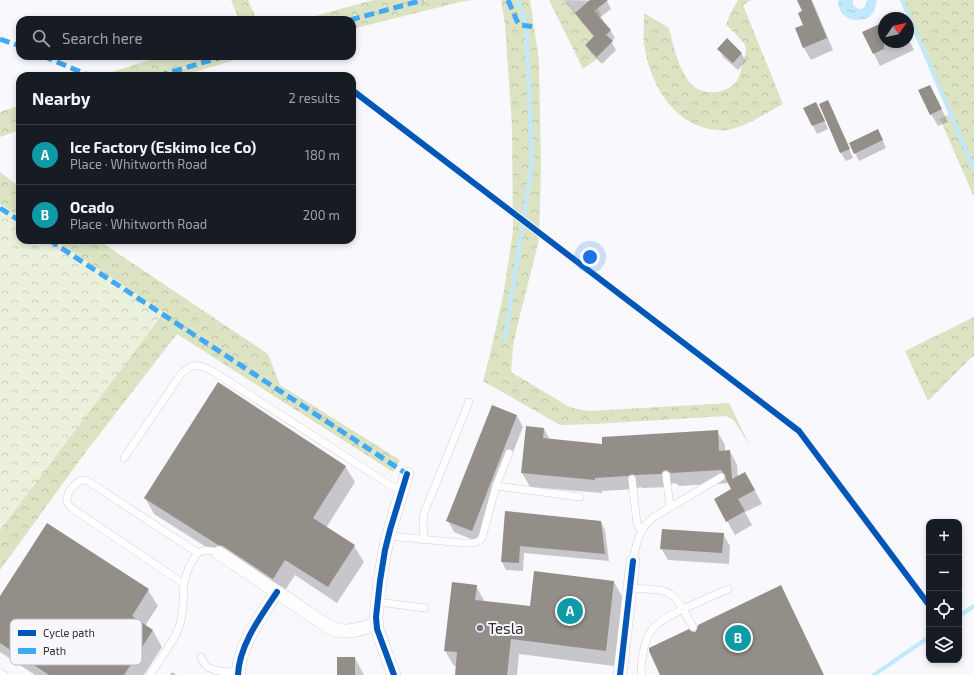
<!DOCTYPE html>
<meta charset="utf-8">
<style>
body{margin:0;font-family:"Exo 2",sans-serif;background:#242831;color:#f1f3f6}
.controls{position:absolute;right:12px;bottom:12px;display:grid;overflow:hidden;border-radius:8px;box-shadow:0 2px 6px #0003}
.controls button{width:36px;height:36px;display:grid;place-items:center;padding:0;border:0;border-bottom:1px solid #363941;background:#171b24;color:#f1f3f6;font:20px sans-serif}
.compass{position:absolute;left:878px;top:12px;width:36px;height:36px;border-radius:50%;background:#171b24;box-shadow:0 2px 6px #0003;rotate:56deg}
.you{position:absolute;left:590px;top:257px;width:14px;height:14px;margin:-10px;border:3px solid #fff;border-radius:50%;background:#1a73e8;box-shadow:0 0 0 6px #1a73e833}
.badge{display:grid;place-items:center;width:26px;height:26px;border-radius:50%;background:#ea580c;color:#fff;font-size:13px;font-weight:700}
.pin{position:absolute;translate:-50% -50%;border:2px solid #fff;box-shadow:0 1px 4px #0006}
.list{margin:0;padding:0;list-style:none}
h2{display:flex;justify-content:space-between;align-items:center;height:52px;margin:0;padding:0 16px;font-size:17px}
h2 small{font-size:13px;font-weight:400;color:#9ea1a6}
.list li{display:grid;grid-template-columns:26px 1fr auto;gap:12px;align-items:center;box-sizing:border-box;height:60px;padding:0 16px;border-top:1px solid #363941}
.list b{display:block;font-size:15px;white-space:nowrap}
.list p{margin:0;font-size:13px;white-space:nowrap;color:#9ea1a6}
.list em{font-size:13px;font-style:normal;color:#9ea1a6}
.icon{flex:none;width:22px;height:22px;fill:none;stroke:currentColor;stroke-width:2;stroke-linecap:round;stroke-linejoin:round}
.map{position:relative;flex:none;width:974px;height:675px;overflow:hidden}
.search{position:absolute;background:#171b24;box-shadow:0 2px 6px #0003;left:16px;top:16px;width:340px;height:44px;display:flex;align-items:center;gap:10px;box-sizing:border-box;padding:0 14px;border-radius:12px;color:#9ea1a6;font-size:15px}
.panel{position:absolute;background:#171b24;box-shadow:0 2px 6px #0003;left:16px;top:72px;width:340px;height:172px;border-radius:12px}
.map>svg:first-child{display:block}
.forest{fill:url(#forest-crowns)}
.park{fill:url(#park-crowns)}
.water{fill:url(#water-ripples)}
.shadow{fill:#0003}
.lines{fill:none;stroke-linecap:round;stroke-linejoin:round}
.stream{stroke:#c2e8fc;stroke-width:4}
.building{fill:#948e89}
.service-casing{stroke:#d2d1d6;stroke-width:8}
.minor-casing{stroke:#d2d1d6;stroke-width:14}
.service{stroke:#fefeff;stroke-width:7}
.minor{stroke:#fefeff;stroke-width:13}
.quiet{stroke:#3fa9f5;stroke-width:5;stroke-dasharray:10 5;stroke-linecap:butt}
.cycleway-casing{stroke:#f8f7fe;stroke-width:8}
.cycleway{stroke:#0057b8;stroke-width:6}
.poi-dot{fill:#76757b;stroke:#f8f7fe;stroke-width:1.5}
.labels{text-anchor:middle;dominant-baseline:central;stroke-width:4;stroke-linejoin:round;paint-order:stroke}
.poi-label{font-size:15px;fill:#302f35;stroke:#f8f7fe;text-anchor:start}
.key{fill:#f8f7fe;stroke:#bcbbc2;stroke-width:1}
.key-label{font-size:11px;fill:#302f35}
</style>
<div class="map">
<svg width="974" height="675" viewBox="0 0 974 675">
<defs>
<pattern id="forest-crowns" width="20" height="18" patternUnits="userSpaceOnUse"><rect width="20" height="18" fill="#dce3c3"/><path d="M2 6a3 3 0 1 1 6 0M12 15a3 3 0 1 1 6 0" fill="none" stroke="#bdc3a8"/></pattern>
<pattern id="park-crowns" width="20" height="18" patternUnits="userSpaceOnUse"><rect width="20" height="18" fill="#ecf1dd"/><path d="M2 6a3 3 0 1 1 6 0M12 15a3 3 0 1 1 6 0" fill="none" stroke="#cbcfbe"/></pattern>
<pattern id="water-ripples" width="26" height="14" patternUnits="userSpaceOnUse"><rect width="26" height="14" fill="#c2e8fc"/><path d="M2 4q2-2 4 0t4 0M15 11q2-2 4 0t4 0" fill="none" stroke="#a7c7d9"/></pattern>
</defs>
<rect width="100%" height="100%" fill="#f9f8fd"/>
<!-- forest -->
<path class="forest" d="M231,0H248L257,20H239Z
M373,0H472L460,2L352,29V20H303L329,12Z
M501,0H530L539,61L541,168L539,239L535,256L518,323L513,346L511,372L568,406L576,409L590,411L729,403L750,446L735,422L732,419L726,416L595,424L560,425L483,381L489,359L503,296L513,232L512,127L505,24Z
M549,0H565L582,21L598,8L605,24L585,45L598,58L583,69Z
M738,0H752L743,5L783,104C766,113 746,127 727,130C721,131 715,130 709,129C670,121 649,80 644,44C643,34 644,23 644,13L669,28C673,44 677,63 686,77C689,81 692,86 696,88C708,95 727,93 736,82C740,77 741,69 743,62C745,57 747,50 745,45C741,38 731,30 726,25L730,14Z
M902,0H974V197L940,119L951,113Z
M162,56H247L182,76H99Z
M20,105V130L0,137V112Z
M0,172L20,187V217L0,204Z
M54,240H98L268,354L280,385L400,460L393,472L177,334L82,457L0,570V530L164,312Z
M974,317V355L928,401L905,351Z"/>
<!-- park -->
<path class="park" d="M0,204L20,217V240H54L164,312L0,530Z"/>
<!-- water -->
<path class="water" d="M838,0H853V5L858,9C863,9 867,6 867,0H877C876,5 875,11 871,15C868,19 862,20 857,20C845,20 838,12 838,0Z"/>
<!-- shadow -->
<path class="shadow" d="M565,0L607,1L611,9L599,18L610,30L615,38L611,41L616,50L602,64L591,53L586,45L594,37L568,5Z
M798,0H812L833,50L811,60L804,48L796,29L804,25L803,12Z
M884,23V42H908V38L914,50L880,66L874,54Z
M719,49L741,53L746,61L738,70L723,57Z
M930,86L948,122L938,126L931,114Z
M828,101L832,109L853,158L846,161L841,153L820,105Z
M805,109L820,111L828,129L817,134Z
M878,130L886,148L859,161L855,153Z
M493,407L517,416L523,427L478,542L454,532L448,521Z
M527,427L544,429L550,440L603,445L717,431L725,445V452L730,451L737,465L738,477L753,487L762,504L745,512L752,525L735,535L715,499L732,490L729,483L679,486L677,484L674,483L670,485L669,487L643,488L640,487L636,489L602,491V493L530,487L522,473Z
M345,466L355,482L326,528L354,546L364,562L337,603L295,575L282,595L154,514L145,498Z
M506,513L601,522L605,530L609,561L524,553L523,571L506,570L502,562Z
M723,534L730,546L729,564L668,560L661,548Z
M614,582L623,598L614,666L519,654L517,675H456L457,666H454L445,651L476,586L485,602L531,607Z
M148,590L158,606L145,626L153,631L162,647L144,675H35L0,652V598Z
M355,658L364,675H338Z
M172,672L177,675H170Z"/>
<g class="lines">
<!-- stream -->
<path class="stream" d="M902,0L974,169
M505,340L532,163L526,24L518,0
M959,616L974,606
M874,675L929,637"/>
</g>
<!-- building -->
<path class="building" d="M590,0H608L594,11L611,30L606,35L613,41L597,57L585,45L594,36L575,13Z
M797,0H811L827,38L803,48L795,28L803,25L798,13L802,11Z
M884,22V49L873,54L862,32Z
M727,38L742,53L733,63L717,49Z
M930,85L942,109L930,115L918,90Z
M828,100L850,149L840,153L819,104Z
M816,102L825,121L812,126L803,108Z
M878,129L883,140L854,154L849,143Z
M218,382L346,466L313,518L355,545L328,587L285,560L273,579L223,546L218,545L144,498Z
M492,405L517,415L472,531L446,521Z
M526,426L544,428L543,438L602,444V437L718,430L719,451L730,450L732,479L745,472L755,490L738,499L745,511L726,522L714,499L731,489L726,479L725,475L721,470L671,473L668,471L666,470L663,471L661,474L635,475L632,474L628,476L595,478V480L521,473Z
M505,511L601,521L605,554L520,546L519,563L501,562Z
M47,523L149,589L132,616L153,630L124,675H49L0,643V596Z
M662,529L724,533L722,553L660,549Z
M534,571L614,581L606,651L511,639L507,675H455L457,652L444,651L452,582L477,585L475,600L530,606Z
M781,585L824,675H660L649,651V648L689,629L691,631L695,632L697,629L698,625Z
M337,657H355V675H337Z"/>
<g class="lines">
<!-- service casing -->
<g class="service-casing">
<path id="service" d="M124,458L181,374C193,362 200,364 214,372L390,485L402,491
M666,475L670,507
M632,479L637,524L642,531
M496,486L509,453
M389,536L462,543H474L479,541L482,538L496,486L580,497
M424,540L423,521L424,513L469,402
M198,553C190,562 186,572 184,584L73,509C71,507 68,505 67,502C65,495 76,480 83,480C85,480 87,481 89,482L198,553C205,549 211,550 219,553
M633,561C636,544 639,528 654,517L721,477
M631,588L660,590C672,593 677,599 683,609C660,621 648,625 643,653C642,660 640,668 642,675
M378,602L425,608
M693,627L683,609L728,589
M201,657C205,673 225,672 238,672
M0,672L4,675
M150,675C159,660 175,641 180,624C184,611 183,597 184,584"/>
</g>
<!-- minor casing -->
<g class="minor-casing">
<path id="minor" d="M219,553L329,627C346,635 359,629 376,624
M238,675C239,645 261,616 277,592
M394,675L377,629L376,617L380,581L385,550L390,530L407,474
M620,675L633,561"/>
</g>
<!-- service -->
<use href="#service" class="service"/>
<!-- minor -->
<use href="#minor" class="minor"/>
<!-- quiet -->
<path class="quiet" d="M508,0L517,21L520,25L536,27
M350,20L423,0
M0,39L20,46
M43,56L90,76
M158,76L225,56
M0,208L20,221
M49,240L407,474"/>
<!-- cycleway casing -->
<g class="cycleway-casing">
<path id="cycleway" d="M352,90L799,431L929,605
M238,675C239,645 261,616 277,592
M394,675L377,629L376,617L380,581L385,550L390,530L407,474
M620,675L633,561"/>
</g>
<!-- cycleway -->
<use href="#cycleway" class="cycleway"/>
</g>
<!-- markers -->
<circle class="poi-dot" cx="480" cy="628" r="4"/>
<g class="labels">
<!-- poi labels -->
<g class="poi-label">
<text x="488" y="628">Tesla</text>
</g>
</g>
<!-- legend -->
<rect x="10" y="619" width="132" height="46" rx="6" class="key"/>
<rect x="18" y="630" width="18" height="6" fill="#0057b8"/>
<rect x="18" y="648" width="18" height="6" fill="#3fa9f5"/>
<g class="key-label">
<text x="43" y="637">Cycle path</text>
<text x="43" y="655">Path</text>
</g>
</svg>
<div class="controls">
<button>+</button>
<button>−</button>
<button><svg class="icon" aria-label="locate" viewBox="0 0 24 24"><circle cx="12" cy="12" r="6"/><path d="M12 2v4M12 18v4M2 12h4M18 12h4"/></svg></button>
<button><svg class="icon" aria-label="layers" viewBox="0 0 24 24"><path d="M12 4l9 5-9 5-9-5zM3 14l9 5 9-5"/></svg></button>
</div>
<svg class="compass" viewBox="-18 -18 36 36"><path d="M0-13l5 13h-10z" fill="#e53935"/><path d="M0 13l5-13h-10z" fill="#9ea1a6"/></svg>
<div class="you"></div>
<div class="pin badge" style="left:570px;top:611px;background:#0f9aa8">A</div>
<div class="pin badge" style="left:738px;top:638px;background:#0f9aa8">B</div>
<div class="search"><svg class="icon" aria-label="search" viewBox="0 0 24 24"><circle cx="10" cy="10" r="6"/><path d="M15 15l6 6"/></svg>Search here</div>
<section class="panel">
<h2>Nearby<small>2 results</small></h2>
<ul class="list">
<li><span class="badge" style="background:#0f9aa8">A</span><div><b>Ice Factory (Eskimo Ice Co)</b><p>Place · Whitworth Road</p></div><em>180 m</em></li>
<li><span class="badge" style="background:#0f9aa8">B</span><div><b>Ocado</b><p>Place · Whitworth Road</p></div><em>200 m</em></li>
</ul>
</section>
</div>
